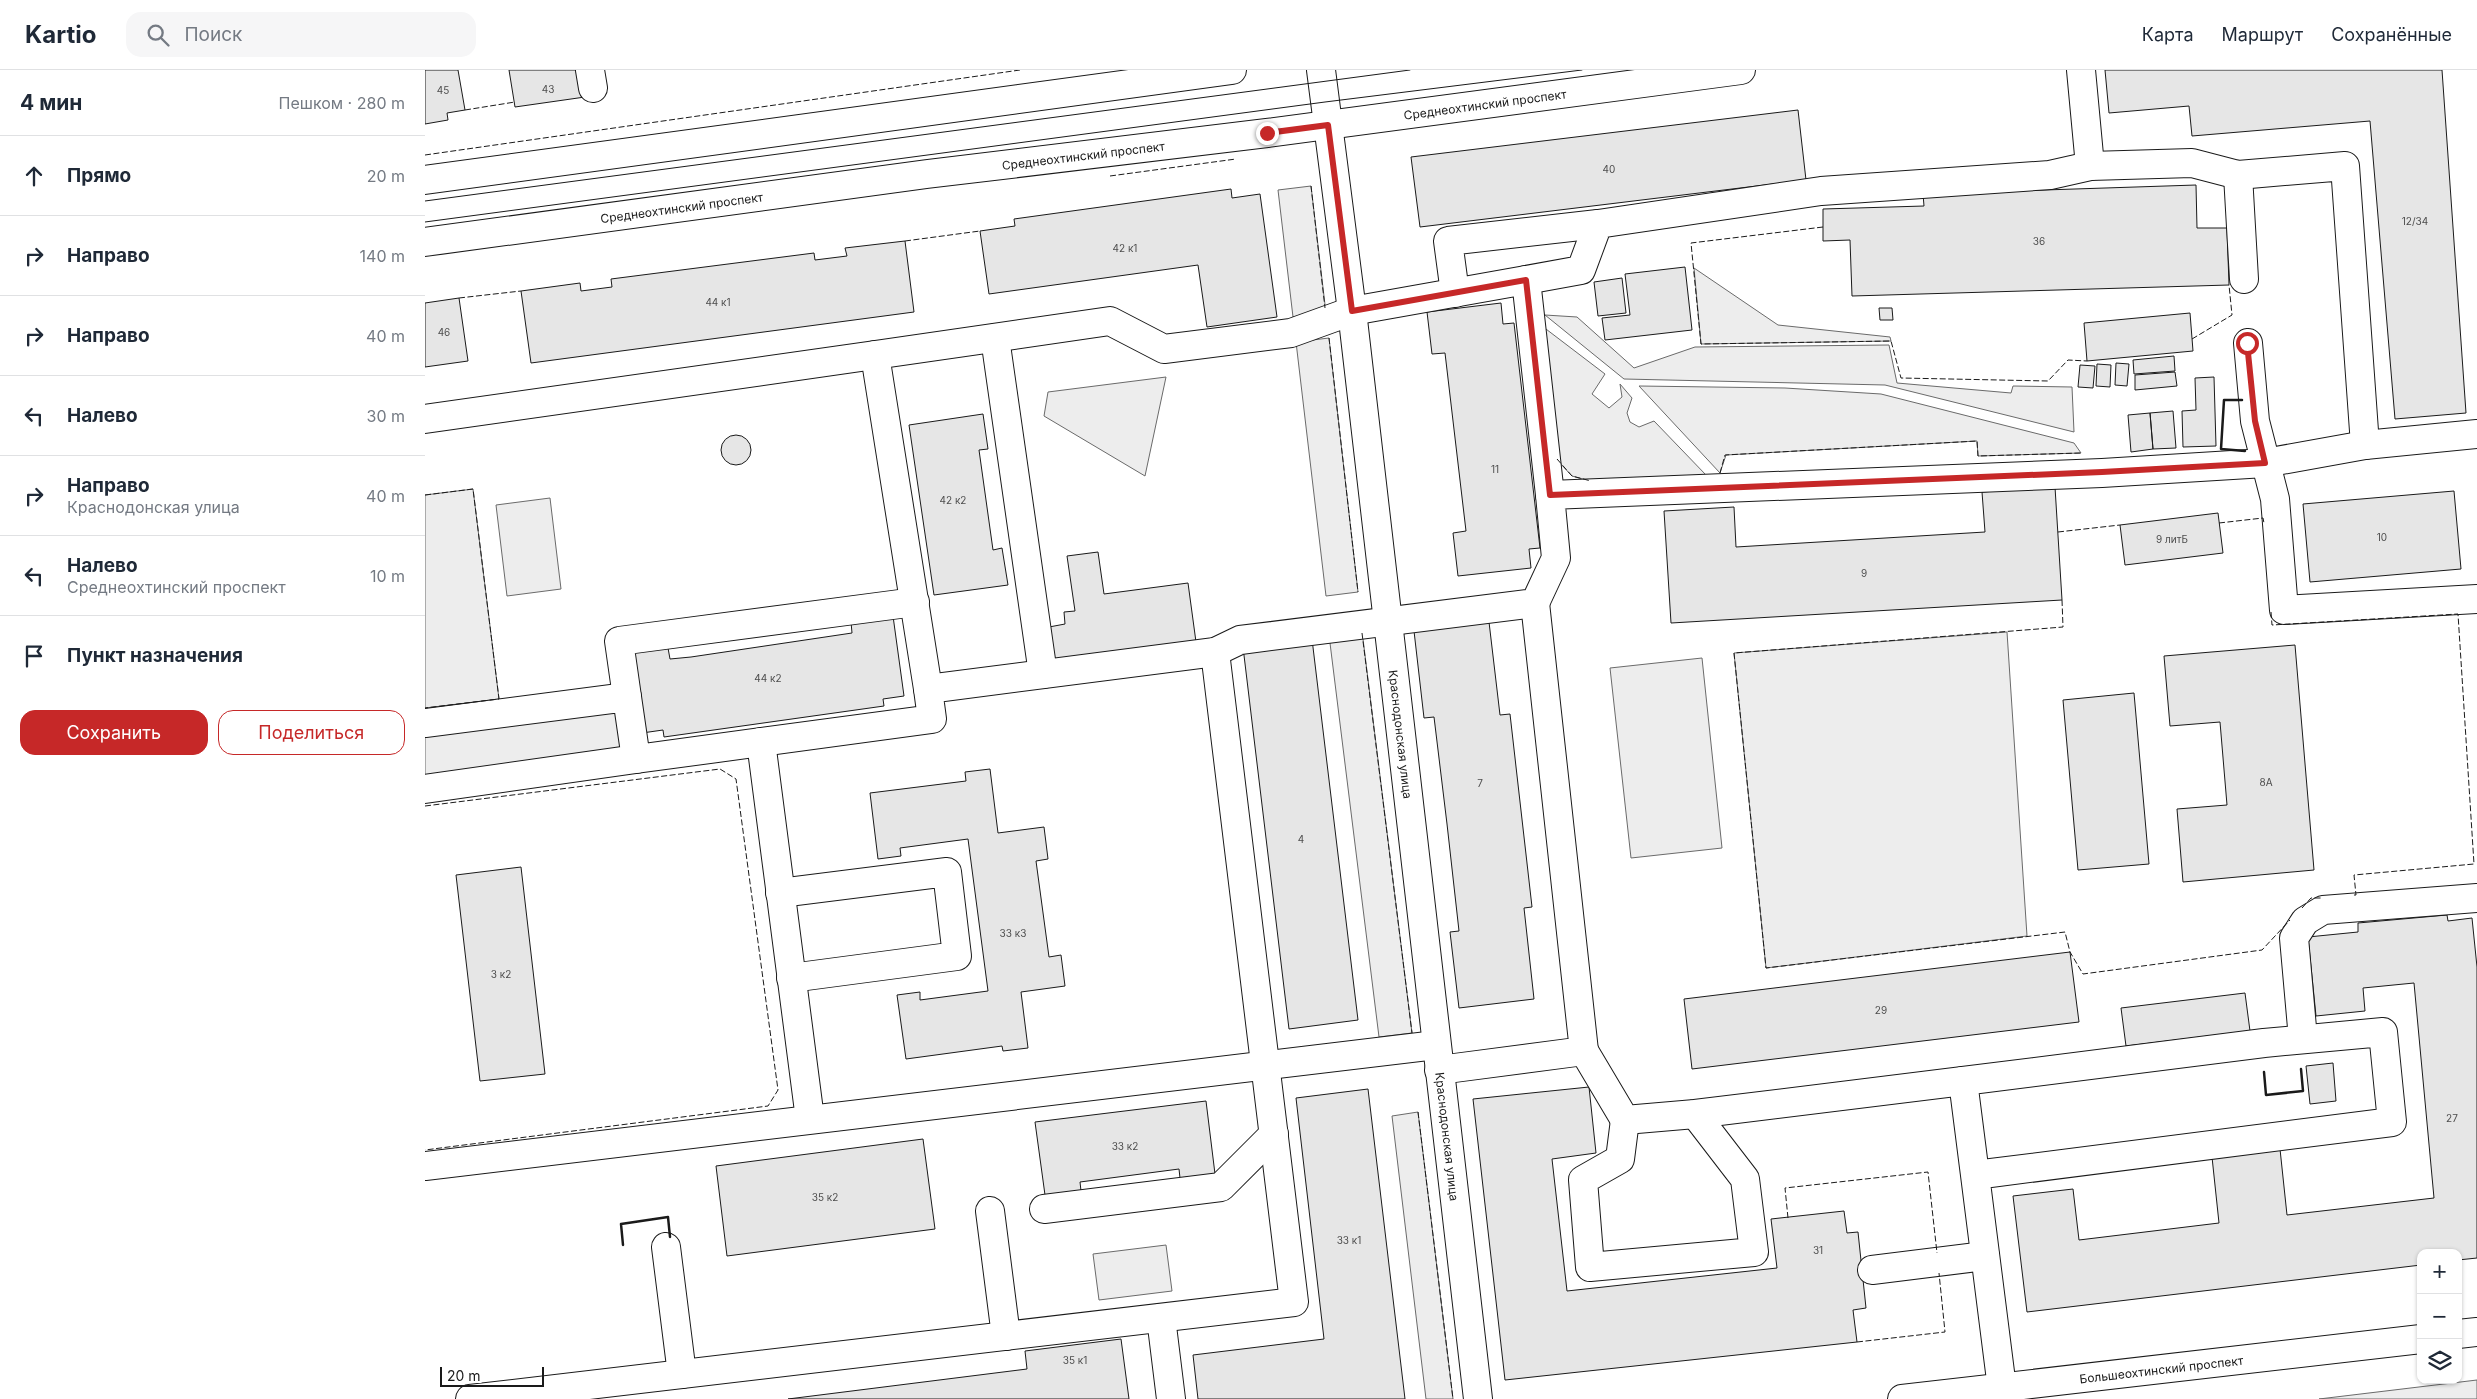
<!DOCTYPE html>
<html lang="ru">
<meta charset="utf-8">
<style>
body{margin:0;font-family:Inter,sans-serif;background:#f6f6f7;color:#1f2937}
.controls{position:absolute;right:15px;bottom:15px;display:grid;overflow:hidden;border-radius:10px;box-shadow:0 1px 4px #0004}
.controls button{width:45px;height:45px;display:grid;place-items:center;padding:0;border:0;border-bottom:1px solid #e0e1e3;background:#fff;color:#1f2937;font:25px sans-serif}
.scale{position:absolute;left:15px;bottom:12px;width:104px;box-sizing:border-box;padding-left:5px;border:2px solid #1a1a1a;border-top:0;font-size:14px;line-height:18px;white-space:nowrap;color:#1a1a1a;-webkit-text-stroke:4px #fff;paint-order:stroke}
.stop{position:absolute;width:15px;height:15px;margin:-11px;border:4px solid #c62828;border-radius:50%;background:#fff}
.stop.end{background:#c62828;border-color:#fff;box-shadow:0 1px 5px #0008}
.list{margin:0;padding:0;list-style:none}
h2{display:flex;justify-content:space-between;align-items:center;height:65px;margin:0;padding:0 20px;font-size:21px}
h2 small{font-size:16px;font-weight:400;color:#747a83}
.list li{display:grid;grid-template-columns:32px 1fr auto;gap:15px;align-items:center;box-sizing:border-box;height:80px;padding:0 20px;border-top:1px solid #e0e1e3}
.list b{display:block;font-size:19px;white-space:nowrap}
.list p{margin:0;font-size:16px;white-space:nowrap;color:#747a83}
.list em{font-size:16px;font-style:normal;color:#747a83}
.actions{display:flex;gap:10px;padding:15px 20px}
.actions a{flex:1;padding:11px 0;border:1px solid #c62828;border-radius:15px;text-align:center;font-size:18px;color:#c62828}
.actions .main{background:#c62828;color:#fff}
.icon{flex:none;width:28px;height:28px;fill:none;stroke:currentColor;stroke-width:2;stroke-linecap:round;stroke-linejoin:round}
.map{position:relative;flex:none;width:2052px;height:1329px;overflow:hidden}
header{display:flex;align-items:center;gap:30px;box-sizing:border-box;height:70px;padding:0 25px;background:#fff;border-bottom:1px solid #e0e1e3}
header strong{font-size:24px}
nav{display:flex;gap:28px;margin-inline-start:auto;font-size:18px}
.search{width:350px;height:45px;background:#f6f6f7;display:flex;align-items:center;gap:12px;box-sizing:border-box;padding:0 18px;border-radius:15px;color:#747a83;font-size:19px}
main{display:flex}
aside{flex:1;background:#fff}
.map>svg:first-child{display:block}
.green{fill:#ededed;stroke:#6a6a6a}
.building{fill:#e6e6e6;stroke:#1a1a1a}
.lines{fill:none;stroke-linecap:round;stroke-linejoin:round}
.minor-casing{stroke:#1a1a1a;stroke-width:30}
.major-casing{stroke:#1a1a1a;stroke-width:30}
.minor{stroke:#fff;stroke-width:28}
.major{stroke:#fff;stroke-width:28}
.tram{stroke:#1a1a1a;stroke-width:1}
.fence{stroke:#1a1a1a;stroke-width:1;stroke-dasharray:6 2.5;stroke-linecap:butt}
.wall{stroke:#1a1a1a;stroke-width:2.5}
.route{stroke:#c62828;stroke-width:6}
.labels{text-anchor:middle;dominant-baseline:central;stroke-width:4;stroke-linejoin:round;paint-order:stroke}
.number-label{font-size:10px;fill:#4d4d4d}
.street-label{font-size:12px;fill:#1a1a1a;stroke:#fff}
</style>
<header>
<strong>Kartio</strong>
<div class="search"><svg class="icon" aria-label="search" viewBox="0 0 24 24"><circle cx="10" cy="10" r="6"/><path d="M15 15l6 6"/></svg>Поиск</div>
<nav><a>Карта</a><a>Маршрут</a><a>Сохранённые</a></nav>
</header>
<main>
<aside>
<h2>4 мин<small>Пешком · 280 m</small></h2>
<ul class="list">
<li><svg class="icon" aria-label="ahead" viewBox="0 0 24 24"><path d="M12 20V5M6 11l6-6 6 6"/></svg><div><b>Прямо</b></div><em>20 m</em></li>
<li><svg class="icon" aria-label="right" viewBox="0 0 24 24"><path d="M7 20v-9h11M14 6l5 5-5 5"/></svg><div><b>Направо</b></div><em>140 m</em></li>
<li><svg class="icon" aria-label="right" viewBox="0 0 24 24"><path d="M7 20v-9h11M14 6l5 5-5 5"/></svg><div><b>Направо</b></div><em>40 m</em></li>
<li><svg class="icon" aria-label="left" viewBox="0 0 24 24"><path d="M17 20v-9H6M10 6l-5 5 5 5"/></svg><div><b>Налево</b></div><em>30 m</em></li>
<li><svg class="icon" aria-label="right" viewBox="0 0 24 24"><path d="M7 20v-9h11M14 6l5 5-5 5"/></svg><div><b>Направо</b><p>Краснодонская улица</p></div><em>40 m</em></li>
<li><svg class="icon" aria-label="left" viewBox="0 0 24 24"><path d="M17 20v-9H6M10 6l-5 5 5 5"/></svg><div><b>Налево</b><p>Среднеохтинский проспект</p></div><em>10 m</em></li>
<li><svg class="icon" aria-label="arrive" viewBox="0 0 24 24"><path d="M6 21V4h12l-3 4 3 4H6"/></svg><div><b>Пункт назначения</b></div></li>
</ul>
<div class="actions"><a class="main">Сохранить</a><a>Поделиться</a></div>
</aside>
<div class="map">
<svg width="2052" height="1329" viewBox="0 0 2052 1329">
<rect width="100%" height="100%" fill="#fff"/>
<!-- green -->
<path class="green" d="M886,116L901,243L868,247L853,120Z
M1269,198L1353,255L1465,267L1466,271L1276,274Z
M1120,245L1152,247L1209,298L1270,277L1464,275L1472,313L1586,323L1588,316L1647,317L1649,362L1460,315L1199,309Z
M1117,256L1180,304L1167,324L1184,338L1197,327L1195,314L1207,328L1202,343L1205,352L1214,357L1229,351L1281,405L1168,412L1147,406L1131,389Z
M904,268L933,522L901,526L871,272Z
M741,307L720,406L619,346L623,322Z
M1214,316L1360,318L1456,324L1649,373L1656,383L1553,386L1552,371L1301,385L1295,403Z
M48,419L74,629L0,638V425Z
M125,428L136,519L82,526L71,435Z
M937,561L987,963L954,967L904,565Z
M1582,562L1602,866L1341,898L1309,583Z
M1277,588L1297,778L1206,788L1185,598Z
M197,636L203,679L0,709V665Z
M993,1042L1028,1329H1001L967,1046Z
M741,1175L747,1221L674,1230L668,1184Z
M2052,1310V1329H1894Z"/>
<!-- building -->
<path class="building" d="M0,0H33L40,40L22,43L23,50L0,54Z
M84,0H156L160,27L90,37Z
M1680,0H2017L2041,343L1970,349L1945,51L1767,66L1764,36L1684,43Z
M1373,40L1381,110L995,157L986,87Z
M1771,115L1772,158H1802L1804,215L1427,226L1425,170L1398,171V139L1499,136L1498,124Z
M806,119L807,128L835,124L852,247L782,257L773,195L564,224L555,161L590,156L589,149Z
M480,171L489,242L106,293L96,221L155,213L156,221L187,217L186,209L389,183L390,190L422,186L420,178Z
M1260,197L1267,260L1180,270L1177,248L1205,245L1200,204Z
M1197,208L1201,243L1173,246L1169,212Z
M34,228L43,291L0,297V233Z
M1076,233L1078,254L1089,253L1115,478L1104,479L1106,498L1033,506L1028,463L1041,461L1020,283L1007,284L1002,242Z
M1454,238H1467L1468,250H1455Z
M1765,243L1768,281L1662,291L1659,253Z
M1749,286L1750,301L1709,304L1708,290Z
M1691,293L1704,294L1702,316L1690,315Z
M1672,294L1686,295L1685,317L1671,316Z
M1655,295L1670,296L1668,318L1653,317Z
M1750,302L1752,316L1710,320V305Z
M1789,307L1791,376L1758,377L1757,341L1771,340L1770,308Z
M1748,341L1751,378L1728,379L1725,343Z
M1725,343L1728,379L1706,382L1703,345Z
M558,344L563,379L554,380L568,480L577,478L583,515L509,525L484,355Z
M296 380a15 15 0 1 1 30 0a15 15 0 1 1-30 0Z
M1630,417L1637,530L1246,553L1239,441L1309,437L1311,477L1560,462L1557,422Z
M2029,421L2036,499L1885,512L1878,434Z
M1793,443L1798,483L1700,495L1695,455Z
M673,482L679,524L763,513L771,572L628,591L624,557L640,554L639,542L650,541L642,486Z
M468,546L479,626L458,629L459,636L239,667L238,660L217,663L206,583L243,578L245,589L266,587L427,563L426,552Z
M1064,552L1075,645L1085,644L1107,837L1099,838L1109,929L1034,938L1025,862L1034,861L1022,754L1009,647L999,648L989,561Z
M887,569L933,950L864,959L818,577Z
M1870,575L1889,800L1758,812L1752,739L1802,735L1795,652L1745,656L1739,586Z
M1709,623L1724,794L1653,800L1638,630Z
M565,699L573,763L619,757L623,789L611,791L624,887L636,885L640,916L596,922L603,978L578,981L577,976L481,989L472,925L495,922V930L563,921L543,769L475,778L476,786L453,789L445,723L541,711L540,702Z
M96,797L120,1004L55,1011L31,805Z
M2022,845L2023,851L2047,848L2052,897V1188L2033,1190V1183H1996V1195L1602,1242L1588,1126L1648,1119L1654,1170L1794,1153L1787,1087L1855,1079L1862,1145L2009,1128L1989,913L1938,918L1940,941L1891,946L1883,867L1933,862V853Z
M1645,882L1654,952L1267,999L1259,929Z
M1820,923L1825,961L1701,976L1696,938Z
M1908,993L1911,1031L1885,1034L1881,996Z
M1164,1017L1171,1083L1127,1089L1142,1221L1352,1198L1346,1149L1419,1141L1422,1163L1433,1162L1441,1238L1428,1240L1432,1272L1080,1310L1048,1029Z
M943,1019L980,1329H773L768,1285L899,1269L871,1028Z
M781,1031L790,1104L755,1108L754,1099L655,1112L656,1121L620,1125L610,1052Z
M498,1069L510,1159L302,1186L291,1096Z
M696,1269L704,1329H363L602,1299L600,1281Z"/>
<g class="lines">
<!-- minor casing -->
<g class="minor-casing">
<g id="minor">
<path d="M165,0L168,18"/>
<path id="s1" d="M896,0L927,241L1053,1329"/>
<path d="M1656,0L1665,96"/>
<path d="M1813,105L1819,209"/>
<path d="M1101,210L1156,200L1173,154L1396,121L1625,105L1665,96L1767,93L1813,105L1920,96L1940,375"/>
<path d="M1030,223L1023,171L1173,154"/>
<path d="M570,268L618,604"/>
<path d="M1823,273L1830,351L1850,429L1859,540L2052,529"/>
<path d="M0,349L450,285"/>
<path d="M503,619L450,285L685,251L739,279L866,263L927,241L1101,210L1125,425"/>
<path d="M202,627L194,571L490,532"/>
<path d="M0,653L202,627L211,689L507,649L503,619L790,582L815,570L1110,533L1131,488L1125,425L1677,403L1840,393L1940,375L2052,364"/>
<path d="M336,672L385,1049"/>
<path d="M0,719L211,689"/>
<path d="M355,823L522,802L532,886L366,908"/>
<path d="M1878,969L1869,868L1880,851L1898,840L2052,828"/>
<path d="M1159,981L1200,1050L1270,1044L1538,1011"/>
<path d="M1014,1000L1159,981L1110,533"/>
<path d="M1200,1050L1195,1089L1158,1110L1165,1197L1329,1182L1320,1109L1270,1044"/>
<path d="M0,1096L1011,975"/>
<path d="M1550,1105L1538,1011L1839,973L1958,962L1967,1052L1550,1105L1577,1318"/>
<path d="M619,1139L796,1117L849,1064"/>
<path d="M565,1141L581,1266"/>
<path d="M241,1177L257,1304"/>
<path d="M1447,1200L1560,1186"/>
<path d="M736,1248L746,1329"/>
<path d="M2033,1264L2052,1262"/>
<path d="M45,1329L869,1232L790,582"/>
<path id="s2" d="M1477,1329L1996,1269"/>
</g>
</g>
<!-- major casing -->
<g class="major-casing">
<g id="major">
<path d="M0,110L807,0"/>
<path id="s3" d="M0,172L502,104L842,63L1316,0"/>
</g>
</g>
<!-- minor -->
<use href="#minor" class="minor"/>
<!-- major -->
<use href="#major" class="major"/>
<!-- tram -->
<path class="tram" d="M0,131L985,0
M0,152L900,32L1157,0"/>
<!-- fence -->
<path class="fence" d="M40,40L90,32
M0,85L595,0
M685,106L811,89
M886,116L900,238
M1398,157L1266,173L1276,274L1466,271L1476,308L1623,311L1643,290L1662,291
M480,171L555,161
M34,228L96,221
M904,268L933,522
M1767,269L1807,245L1804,215
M1132,389L1147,406L1166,411
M1295,403L1300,385L1552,371L1553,386L1656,383
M0,425L48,419L74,629L0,638
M1794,453L1838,448L1839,453
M1633,462L1695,455
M1637,530L1638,557L1309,583L1341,898L1640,862L1645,882L1658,904L1837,880L1865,850
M1846,542L1847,555L2033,544L2049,794L1929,805L1931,825H1928
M937,563L987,963
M0,736L295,699L311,709L353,1020L343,1036L0,1080
M1877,838L1886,828H1896
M993,1042L1028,1329
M1363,1148L1360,1118L1503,1102L1512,1183
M1432,1272L1520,1262L1514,1203"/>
<!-- wall -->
<path class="wall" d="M1817,330H1799L1796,379L1820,381
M1839,1002L1841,1025L1878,1021L1876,999
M198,1175L196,1154L243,1147L245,1167"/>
</g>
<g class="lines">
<!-- route -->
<path class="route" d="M842,63L903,55L927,241L1101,210L1125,425L1677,402L1840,393L1830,351L1822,273"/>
</g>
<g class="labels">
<!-- number labels -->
<g class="number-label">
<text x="123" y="19">43</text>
<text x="18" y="20">45</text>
<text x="1184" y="99">40</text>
<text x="1990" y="151">12/34</text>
<text x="1614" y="171">36</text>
<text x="700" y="178">42 к1</text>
<text x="293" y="232">44 к1</text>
<text x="19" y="262">46</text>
<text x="1070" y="399">11</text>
<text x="528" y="430">42 к2</text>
<text x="1957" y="467">10</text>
<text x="1747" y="469">9 литБ</text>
<text x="1439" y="503">9</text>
<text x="343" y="608">44 к2</text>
<text x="1841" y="712">8А</text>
<text x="1055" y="713">7</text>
<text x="876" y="769">4</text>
<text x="588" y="863">33 к3</text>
<text x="76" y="904">3 к2</text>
<text x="1456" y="940">29</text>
<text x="2027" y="1048">27</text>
<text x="700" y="1076">33 к2</text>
<text x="400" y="1127">35 к2</text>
<text x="924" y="1170">33 к1</text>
<text x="1393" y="1180">31</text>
<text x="650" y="1290">35 к1</text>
</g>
<!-- street labels -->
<g class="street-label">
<text stroke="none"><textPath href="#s3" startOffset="1069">Среднеохтинский проспект</textPath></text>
<text stroke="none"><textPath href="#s3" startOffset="664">Среднеохтинский проспект</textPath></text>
<text stroke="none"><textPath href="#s3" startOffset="259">Среднеохтинский проспект</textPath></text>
<text stroke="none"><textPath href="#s1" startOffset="669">Краснодонская улица</textPath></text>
<text stroke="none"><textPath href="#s1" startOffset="1074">Краснодонская улица</textPath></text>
<text stroke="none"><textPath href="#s2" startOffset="261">Большеохтинский проспект</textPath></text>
</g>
</g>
</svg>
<div class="controls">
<button>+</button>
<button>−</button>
<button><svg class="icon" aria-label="layers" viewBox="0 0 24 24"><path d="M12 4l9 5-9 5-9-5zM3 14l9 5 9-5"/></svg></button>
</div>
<div class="scale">20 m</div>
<div class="stop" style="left:1822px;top:273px"></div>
<div class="stop end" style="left:842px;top:63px"></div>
</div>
</main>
